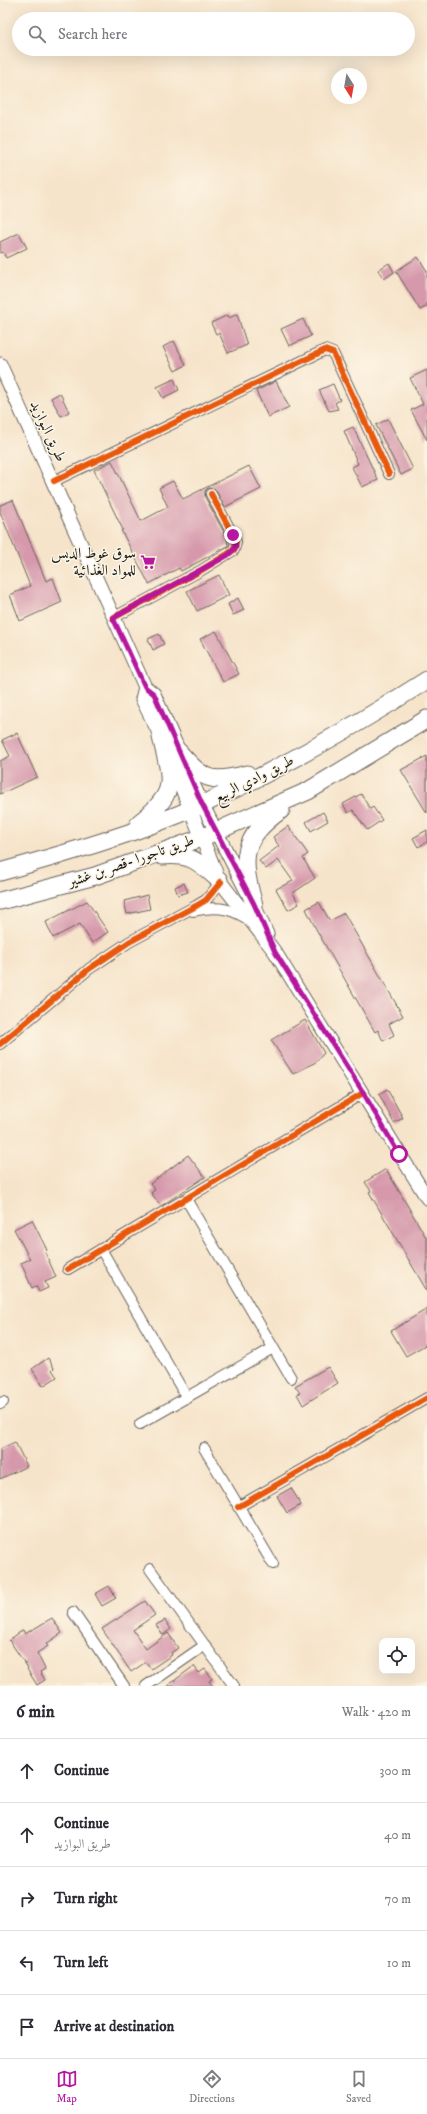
<!DOCTYPE html>
<meta charset="utf-8">
<style>
body{margin:0;font-family:"IM FELL DW Pica",Amiri,serif;background:#f7f7f7;color:#2b2b33}
.controls{position:absolute;right:12px;bottom:12px;display:grid;overflow:hidden;border-radius:8px;box-shadow:0 4px 16px #0002}
.controls button{width:36px;height:36px;display:grid;place-items:center;padding:0;border:0;border-bottom:1px solid #e1e1e2;background:#fff;color:#2b2b33;font:20px sans-serif}
.compass{position:absolute;left:331px;top:68px;width:36px;height:36px;border-radius:50%;background:#fff;box-shadow:0 4px 16px #0002;rotate:169deg}
.stop{position:absolute;width:12px;height:12px;margin:-9px;border:3px solid #b5179e;border-radius:50%;background:#fff}
.stop.end{background:#b5179e;border-color:#fff;box-shadow:0 1px 4px #0008}
.list{margin:0;padding:0;list-style:none}
h2{display:flex;justify-content:space-between;align-items:center;height:52px;margin:0;padding:0 16px;font-size:17px}
h2 small{font-size:13px;font-weight:400;color:#7c7c81}
.list li{display:grid;grid-template-columns:26px 1fr auto;gap:12px;align-items:center;box-sizing:border-box;height:64px;padding:0 16px;border-top:1px solid #e1e1e2}
.list b{display:block;font-size:15px;white-space:nowrap}
.list p{margin:0;font-size:13px;white-space:nowrap;color:#7c7c81}
.list em{font-size:13px;font-style:normal;color:#7c7c81}
.icon{flex:none;width:22px;height:22px;fill:none;stroke:currentColor;stroke-width:2;stroke-linecap:round;stroke-linejoin:round}
.map{position:relative;flex:none;width:427px;height:1686px;overflow:hidden}
.search{position:absolute;background:#fff;box-shadow:0 4px 16px #0002;left:12px;right:12px;top:12px;height:44px;display:flex;align-items:center;gap:10px;box-sizing:border-box;padding:0 14px;border-radius:22px;color:#7c7c81;font-size:15px}
.sheet{height:372px;background:#fff}
nav{display:flex;justify-content:space-around;align-items:center;box-sizing:border-box;height:56px;border-top:1px solid #e1e1e2;background:#fff;font-size:11px;color:#7c7c81}
nav a{display:grid;justify-items:center;gap:2px}
nav .on{color:#b5179e}
.map>svg:first-child{display:block}
.building{fill:#d699ac}
.lines{fill:none;stroke-linecap:round;stroke-linejoin:round}
.street-casing{stroke:#686259;stroke-width:12}
.secondary-casing{stroke:#686259;stroke-width:15}
.highway-casing{stroke:#686259;stroke-width:19}
.street{stroke:#fff;stroke-width:10}
.secondary{stroke:#fff;stroke-width:13}
.highway{stroke:#fff;stroke-width:17}
.cycleway-casing{stroke:#fcf5e5;stroke-width:8}
.cycleway{stroke:#e8590c;stroke-width:6}
.route{stroke:#b5179e;stroke-width:5}
.labels{text-anchor:middle;dominant-baseline:central;stroke-width:3;stroke-linejoin:round;paint-order:stroke}
.street-label{font-size:15px;fill:#1c1c1c;stroke:#fcf5e5}
.poi-label{font-size:15px;fill:#1c1c1c;stroke:#fcf5e5;text-anchor:end}
</style>
<div class="map">
<svg width="427" height="1686" viewBox="0 0 427 1686">
<rect width="100%" height="100%" fill="#fcf5e5"/>
<filter id="ink" filterUnits="userSpaceOnUse"><feTurbulence type="fractalNoise" baseFrequency=".025" numOctaves="2"/><feDisplacementMap in="SourceGraphic" scale="8" xChannelSelector="R" yChannelSelector="G"/><feConvolveMatrix kernelMatrix="1 2 1 2 8 2 1 2 1" color-interpolation-filters="sRGB"/></filter>
<filter id="wash" filterUnits="userSpaceOnUse"><feTurbulence type="fractalNoise" baseFrequency=".012" numOctaves="4" result="noise"/><feDisplacementMap in="SourceGraphic" scale="16" xChannelSelector="R" yChannelSelector="G"/><feGaussianBlur stdDeviation="0.9" result="paint"/><feColorMatrix in="noise" values="0 0 0 0 0 0 0 0 0 0 0 0 0 0 0 0 0 1.4 0 .05"/><feComposite in="paint" operator="in"/></filter>
<g filter="url(#wash)">
<rect width="100%" height="100%" fill="#f6e4ca"/>
<g id="blocks">
<!-- building -->
<path class="building" d="M19,233L27,248L6,258L3,252L0,253V242Z
M418,257L427,271V306L420,310L396,271Z
M389,263L394,272L384,279L378,270Z
M237,314L247,345L228,353L219,333L216,334L211,323L228,315L229,318Z
M303,319L311,336L289,346L281,329Z
M174,341L186,365L175,371L163,347Z
M427,370V440L411,410L423,404L410,378Z
M174,379L179,390L163,398L157,387Z
M276,381L289,407L268,417L256,391Z
M333,384L340,400L335,403L338,409L329,411L319,390Z
M60,393L69,412L61,416L51,398Z
M388,419L413,469L401,475L376,425Z
M353,427L378,480L362,487L352,467L358,464L344,431Z
M112,461L141,521L168,507L159,488L173,481L183,499L249,466L261,489L225,507L215,489L208,488L205,491V497L227,538L228,546L181,571L179,568L149,584L121,530H123L94,470Z
M13,500L46,581L53,578L62,602L20,621L10,595L30,586L0,512V505Z
M219,575L229,595L197,611L187,591Z
M238,598L244,610L233,615L228,604Z
M216,631L239,674L223,682L200,639Z
M159,634L164,644L153,650L148,639Z
M17,733L37,777L0,794V761L10,756L2,740Z
M427,756V813L401,770Z
M361,794L370,809L373,807L382,820L367,830L353,810L348,813L343,804Z
M323,812L328,821L311,831L306,822Z
M288,826L308,854L303,858L315,878L293,893L299,904L288,910L276,889L293,881L278,860L266,869L259,861L279,846L273,837Z
M427,830V842L418,847L413,838Z
M184,883L188,892L178,895L175,887Z
M147,895L150,909L127,914L124,901Z
M87,901L108,932L92,943L80,924L53,938L46,922Z
M319,902L330,921L344,913L403,1016L389,1024L394,1035L383,1041L378,1030L375,1032L316,929L306,909Z
M305,1020L324,1053L316,1062L293,1074L271,1040Z
M387,1089L403,1118L394,1123L379,1094Z
M188,1155L205,1177L161,1206L151,1193L155,1190L150,1184Z
M386,1169L427,1239V1291L369,1192L371,1191L365,1182Z
M32,1220L47,1250L45,1252L56,1277L45,1282L48,1288L39,1292L36,1286L32,1288L21,1263L30,1259L14,1229Z
M427,1309V1344L406,1356L391,1331Z
M48,1358L54,1368L52,1370L57,1377L43,1386L32,1369Z
M328,1367L338,1383L303,1405L297,1394L300,1393L295,1386Z
M15,1442L27,1466L0,1479V1449Z
M291,1488L301,1505L287,1513L277,1496Z
M109,1586L116,1598L102,1606L95,1594Z
M145,1601L155,1615L133,1630L146,1649L168,1633L178,1648L171,1653L172,1655L151,1669L146,1662L131,1672L102,1629Z
M52,1618L62,1633L46,1644L48,1646L37,1653L45,1669L40,1672L45,1680L37,1685L27,1669L28,1668L9,1640L23,1630L25,1634Z
M165,1620L171,1629L163,1635L156,1625Z
M194,1666L199,1673L205,1669L212,1679L209,1681L213,1686H167Z"/>
</g>
</g>
<g filter="url(#ink)">
<use href="#blocks" fill-opacity="0" stroke="#686259" stroke-width="1"/>
<g class="lines">
<!-- street casing -->
<g class="street-casing">
<path id="street" d="M54,481L325,350L333,353L389,474
M113,618L200,571L234,550L236,542L233,535L211,494
M193,911C214,906 228,907 246,918
M0,1044L89,969L129,942L196,906L206,900L221,882
M186,1199L291,1378
M101,1249L187,1398
M68,1269L363,1093
M0,1404L3,1402
M140,1424L273,1348
M204,1448L273,1564
M238,1507L427,1398
M150,1569L234,1686
M73,1612L124,1686
M146,1686L205,1645"/>
</g>
<!-- secondary casing -->
<g class="secondary-casing">
<path id="secondary" d="M0,364L145,687
M145,687L142,699L161,737L219,880L275,952L427,1198
M145,687L154,694L202,804L254,905L267,934"/>
</g>
<!-- highway casing -->
<g class="highway-casing">
<path id="highway" d="M179,752C203,780 211,784 247,774
M139,823C178,792 172,782 161,737
M162,856C191,853 199,862 219,880
M0,872C68,853 137,833 201,805C279,770 355,726 427,680
M0,901L95,876L201,838L308,791L427,719
M254,905C241,858 240,840 281,810"/>
</g>
<!-- street -->
<use href="#street" class="street"/>
<!-- secondary -->
<use href="#secondary" class="secondary"/>
<!-- highway -->
<use href="#highway" class="highway"/>
<!-- cycleway casing -->
<g class="cycleway-casing">
<path id="cycleway" d="M54,481L325,350L333,353L389,474
M113,618L200,571L234,550L236,542L233,535L211,494
M0,1044L89,969L129,942L196,906L206,900L221,882
M68,1269L363,1093
M238,1507L427,1398"/>
</g>
<!-- cycleway -->
<use href="#cycleway" class="cycleway"/>
</g>
</g>
<g class="lines" filter="url(#ink)">
<!-- route -->
<path class="route" d="M233,535L236,547L228,555L113,618L145,687L154,694L202,804L254,904L275,952L361,1089L399,1154"/>
</g>
<!-- icons -->
<defs>
<g id="supermarket-bare" transform="scale(1.2)"><path d="M-6-5.5h2.5l.6 2H6L4.5 2H-2.5L-4.4-4H-6ZM-1.5 3.2a1.3 1.3 0 1 0 .1 0ZM3 3.2a1.3 1.3 0 1 0 .1 0Z" fill="#b5179e" stroke="#fcf5e5" stroke-width="2.5" paint-order="stroke"/></g>
</defs>
<g fill-rule="evenodd">
<use href="#supermarket-bare" x="148" y="562"/>
</g>
<g class="labels">
<!-- street labels -->
<g class="street-label">
<text transform="translate(48 431) rotate(65)">طريق البوازيد</text>
<text transform="translate(254 779) rotate(-27)">طريق وادي الربيع</text>
<text transform="translate(131 861) rotate(-19)">طريق تاجورا -قصر بن غشير</text>
</g>
<!-- poi labels -->
<g class="poi-label">
<text x="136" y="553">سوق غوط الديس<tspan x="136" dy="17">للمواد الغذائية</tspan></text>
</g>
</g>
</svg>
<div class="controls">
<button><svg class="icon" aria-label="locate" viewBox="0 0 24 24"><circle cx="12" cy="12" r="6"/><path d="M12 2v4M12 18v4M2 12h4M18 12h4"/></svg></button>
</div>
<svg class="compass" viewBox="-18 -18 36 36"><path d="M0-13l5 13h-10z" fill="#e53935"/><path d="M0 13l5-13h-10z" fill="#7c7c81"/></svg>
<div class="stop" style="left:399px;top:1154px"></div>
<div class="stop end" style="left:233px;top:535px"></div>
<div class="search"><svg class="icon" aria-label="search" viewBox="0 0 24 24"><circle cx="10" cy="10" r="6"/><path d="M15 15l6 6"/></svg>Search here</div>
</div>
<section class="sheet">
<h2>6 min<small>Walk · 420 m</small></h2>
<ul class="list">
<li><svg class="icon" aria-label="ahead" viewBox="0 0 24 24"><path d="M12 20V5M6 11l6-6 6 6"/></svg><div><b>Continue</b></div><em>300 m</em></li>
<li><svg class="icon" aria-label="ahead" viewBox="0 0 24 24"><path d="M12 20V5M6 11l6-6 6 6"/></svg><div><b>Continue</b><p>طريق البوازيد</p></div><em>40 m</em></li>
<li><svg class="icon" aria-label="right" viewBox="0 0 24 24"><path d="M7 20v-9h11M14 6l5 5-5 5"/></svg><div><b>Turn right</b></div><em>70 m</em></li>
<li><svg class="icon" aria-label="left" viewBox="0 0 24 24"><path d="M17 20v-9H6M10 6l-5 5 5 5"/></svg><div><b>Turn left</b></div><em>10 m</em></li>
<li><svg class="icon" aria-label="arrive" viewBox="0 0 24 24"><path d="M6 21V4h12l-3 4 3 4H6"/></svg><div><b>Arrive at destination</b></div></li>
</ul>
</section>
<nav>
<a class="on"><svg class="icon" aria-label="map" viewBox="0 0 24 24"><path d="M3 6l6-2 6 2 6-2v14l-6 2-6-2-6 2zM9 4v14M15 6v14"/></svg>Map</a>
<a><svg class="icon" aria-label="directions" viewBox="0 0 24 24"><path d="M12 3l9 9-9 9-9-9zM9 14v-3h6M13 9l2 2-2 2"/></svg>Directions</a>
<a><svg class="icon" aria-label="saved" viewBox="0 0 24 24"><path d="M7 4h10v16l-5-4-5 4z"/></svg>Saved</a>
</nav>
